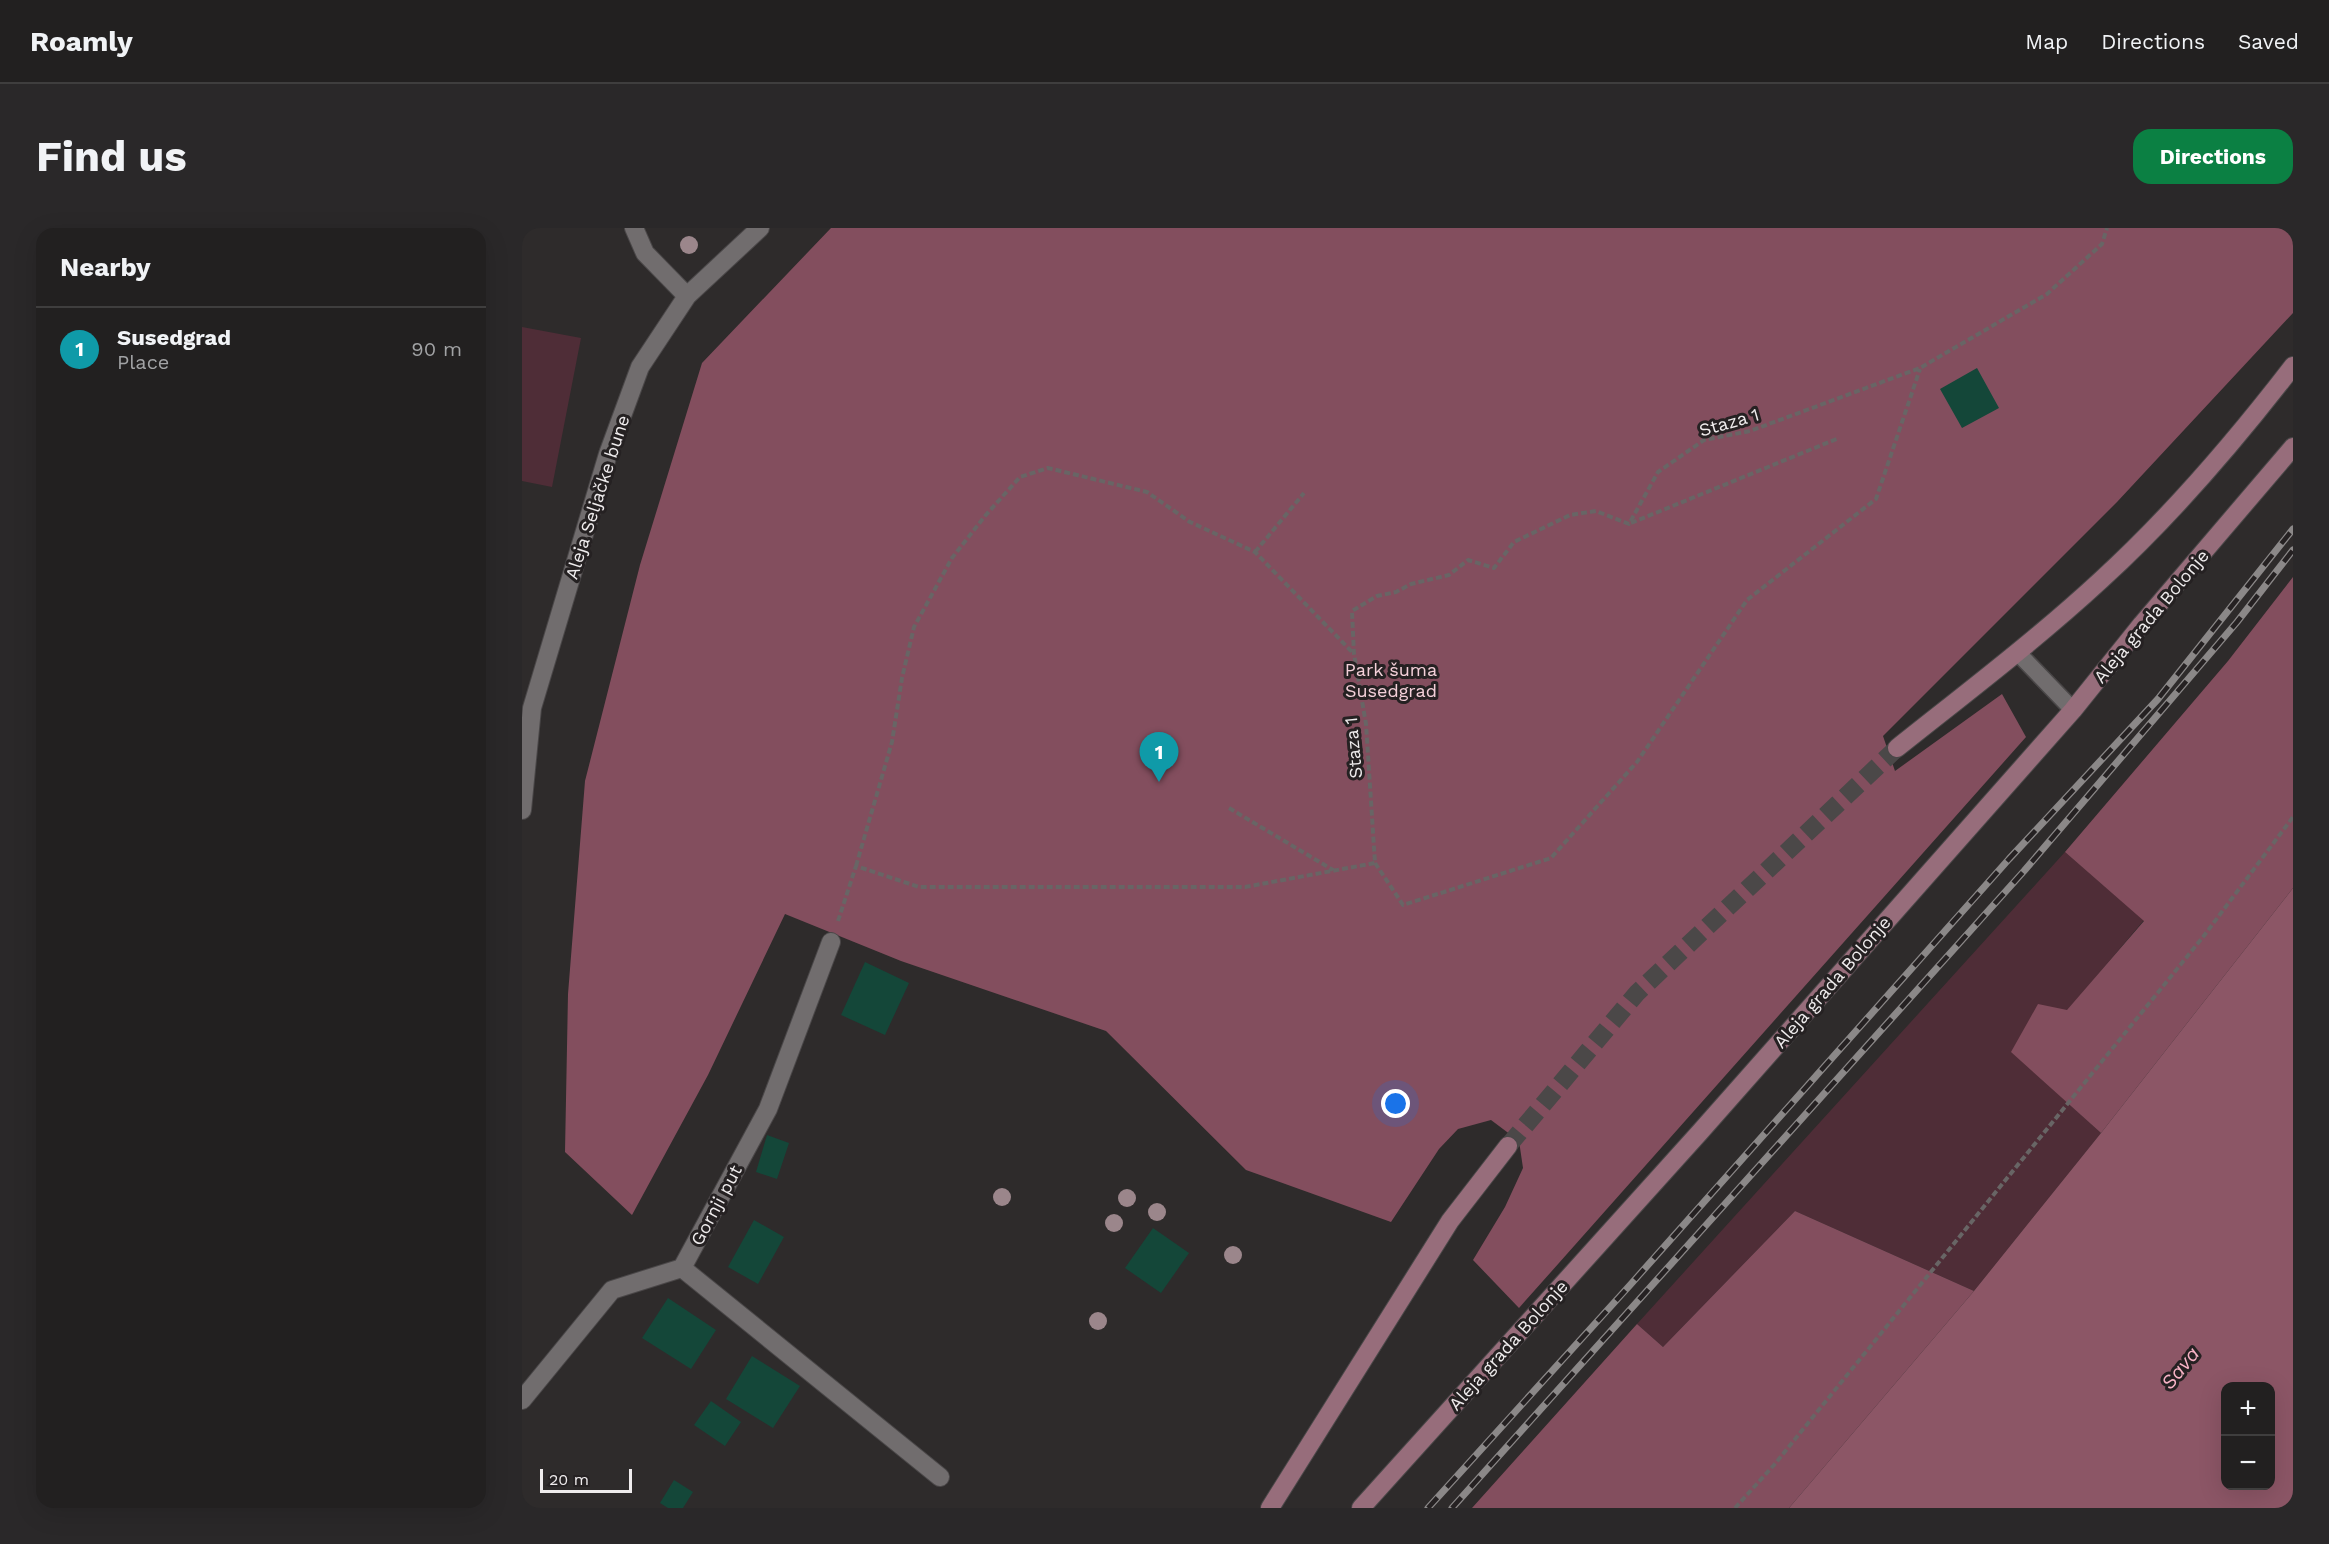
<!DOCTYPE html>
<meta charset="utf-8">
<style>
body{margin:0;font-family:"Work Sans",sans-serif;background:#2a2829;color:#f1f3f6}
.controls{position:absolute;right:18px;bottom:18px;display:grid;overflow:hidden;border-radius:12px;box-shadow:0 6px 24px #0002}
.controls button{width:54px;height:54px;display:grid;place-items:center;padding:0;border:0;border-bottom:2px solid #3f3e3e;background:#222020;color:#f1f3f6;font:30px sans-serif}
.scale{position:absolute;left:18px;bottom:15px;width:92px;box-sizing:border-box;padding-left:6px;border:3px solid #efeced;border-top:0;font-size:16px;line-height:21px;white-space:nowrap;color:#efeced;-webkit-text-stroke:4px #252122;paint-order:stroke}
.you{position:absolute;left:874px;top:876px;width:21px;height:21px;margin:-15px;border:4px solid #fff;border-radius:50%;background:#1a73e8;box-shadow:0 0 0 9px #1a73e833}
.badge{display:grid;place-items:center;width:39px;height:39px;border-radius:50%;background:#0b8043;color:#fff;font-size:20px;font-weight:700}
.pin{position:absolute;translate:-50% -50px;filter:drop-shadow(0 2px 3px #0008)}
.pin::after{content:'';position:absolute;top:32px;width:21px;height:18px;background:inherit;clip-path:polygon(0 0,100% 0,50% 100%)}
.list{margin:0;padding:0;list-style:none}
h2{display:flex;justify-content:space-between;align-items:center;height:78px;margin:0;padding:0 24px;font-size:26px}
h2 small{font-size:20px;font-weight:400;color:#a2a3a5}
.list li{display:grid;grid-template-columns:39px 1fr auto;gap:18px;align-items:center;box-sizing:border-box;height:84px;padding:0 24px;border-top:2px solid #3f3e3e}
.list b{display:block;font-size:22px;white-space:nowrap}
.list p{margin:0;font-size:20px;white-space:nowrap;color:#a2a3a5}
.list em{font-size:20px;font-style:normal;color:#a2a3a5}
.map{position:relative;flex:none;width:1771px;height:1280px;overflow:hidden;border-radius:18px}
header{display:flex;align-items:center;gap:36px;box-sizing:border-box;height:84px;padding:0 30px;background:#222020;border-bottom:2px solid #3f3e3e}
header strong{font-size:28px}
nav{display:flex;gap:33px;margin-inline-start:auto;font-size:21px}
.intro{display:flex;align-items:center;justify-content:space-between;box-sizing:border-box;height:144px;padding:0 36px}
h1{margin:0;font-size:42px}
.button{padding:15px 27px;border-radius:18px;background:#0b8043;color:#fff;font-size:21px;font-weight:700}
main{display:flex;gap:36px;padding:0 36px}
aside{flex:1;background:#222020;border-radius:18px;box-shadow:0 6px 24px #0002}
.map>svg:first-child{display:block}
.green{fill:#4f2d37}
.forest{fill:#834e5e}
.water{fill:#8c5666;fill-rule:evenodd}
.building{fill:#144739}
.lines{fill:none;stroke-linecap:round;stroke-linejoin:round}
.secondary-tunnel{stroke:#4b4848;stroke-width:18;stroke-dasharray:18 9;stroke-linecap:butt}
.lane-casing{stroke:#4a4748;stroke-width:19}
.street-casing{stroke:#4a4748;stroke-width:20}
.secondary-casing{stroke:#4a4748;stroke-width:20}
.path{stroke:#686565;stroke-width:4;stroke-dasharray:6 3;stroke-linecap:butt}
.lane{stroke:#716d6e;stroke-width:16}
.street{stroke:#716d6e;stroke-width:18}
.secondary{stroke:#976d7b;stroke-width:18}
.rail-casing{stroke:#8b8888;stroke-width:7}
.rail{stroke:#252122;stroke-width:4.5;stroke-dasharray:14;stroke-linecap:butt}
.tree{fill:#9b868b}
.labels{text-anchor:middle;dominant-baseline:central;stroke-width:6;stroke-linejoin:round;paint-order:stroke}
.street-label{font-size:18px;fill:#efeced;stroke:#252122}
.park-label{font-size:18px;fill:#f4d0d9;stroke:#252122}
.water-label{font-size:20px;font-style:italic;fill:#f8b3c6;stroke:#252122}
</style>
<header>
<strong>Roamly</strong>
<nav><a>Map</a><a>Directions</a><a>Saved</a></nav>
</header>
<div class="intro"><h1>Find us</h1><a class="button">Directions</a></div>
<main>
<aside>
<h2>Nearby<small></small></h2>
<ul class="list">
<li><span class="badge" style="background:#0f9aa8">1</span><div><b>Susedgrad</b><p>Place</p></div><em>90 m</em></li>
</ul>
</aside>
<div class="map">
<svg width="1771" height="1280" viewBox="0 0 1771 1280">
<rect width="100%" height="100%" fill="#2e2b2b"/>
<!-- green -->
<path class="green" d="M0,99L59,110L30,259L0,253Z
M1543,624L1622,692L1545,783L1490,824L1579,905L1452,1063L1273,983L1141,1119L1115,1096Z"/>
<!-- forest -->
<path class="forest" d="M309,0H1771V85L1595,274L1361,508L1373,543L1480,466L1504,509L997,1080L951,1032L983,979L1001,940L997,913L969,892L936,901L917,921L869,994L724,942L584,803L379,733L263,686L186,847L110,987L43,924L46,766L63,553L118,337L180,135Z
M1771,349V660L1579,905L1489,824L1516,776L1545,782L1622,693L1543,624L1706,433Z
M1273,983L1452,1063L1267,1280H950L1115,1096L1141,1119Z"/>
<!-- water -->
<path class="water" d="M1771,660V1280H1267L1452,1063L1579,905ZM1704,1158H1748V1258H1704Z"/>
<!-- building -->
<path class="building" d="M1455,140L1477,180L1440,200L1418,161Z
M343,734L387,755L363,807L319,787Z
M245,907L267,915L255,951L234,944Z
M232,992L262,1009L236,1056L206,1039Z
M631,1000L667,1025L639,1065L603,1040Z
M146,1070L194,1102L169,1141L120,1110Z
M230,1128L278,1158L251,1200L204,1171Z
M189,1173L219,1194L203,1218L172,1197Z
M152,1252L171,1264L161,1280H146L138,1275Z"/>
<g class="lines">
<!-- secondary-tunnel -->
<path class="secondary-tunnel" d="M986,918L1115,765L1375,520"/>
<!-- lane casing -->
<g class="lane-casing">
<path id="lane" d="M1496,425L1551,482"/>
</g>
<!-- street casing -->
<g class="street-casing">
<path id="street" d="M112,0L123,25L165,68
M0,582L10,480L86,226L118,139L165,68L238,0
M160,1040L418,1249
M0,1172L90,1062L160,1040L246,881L309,714"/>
</g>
<!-- secondary casing -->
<g class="secondary-casing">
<path id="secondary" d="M1375,520C1444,465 1514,412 1579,352C1648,289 1714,212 1771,138
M748,1280L928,993L986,918
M839,1280L1178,904L1551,482L1620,396L1771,219"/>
</g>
<!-- path -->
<path class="path" d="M1109,295L1317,210
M733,324L782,265
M707,580L811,642
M853,635L881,677L1029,630L1115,534L1225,372L1354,271L1398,141
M334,638L370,514L380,450L392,399L430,330L463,288L498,249L526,240L625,264L668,294L733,324L831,425
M316,693L334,638L397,659H723L853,635L844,496L832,426L830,383L855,368L874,364L889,356L927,347L946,332L972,340L992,314L1048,287L1074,283L1107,296L1136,244L1182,212L1228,203L1398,140L1525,66L1580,16L1585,0
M1213,1280L1252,1237L1681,709L1771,589"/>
<!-- lane -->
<use href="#lane" class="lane"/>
<!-- street -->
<use href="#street" class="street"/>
<!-- secondary -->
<use href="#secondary" class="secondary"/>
<!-- rail casing -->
<g class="rail-casing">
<path id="rail" d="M906,1280L1109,1056L1487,631L1636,471L1771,301
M930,1280L1502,643L1715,394L1771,322"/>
</g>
<!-- rail -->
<use href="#rail" class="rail"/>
</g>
<!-- trees -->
<g class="tree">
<circle cx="167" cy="17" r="9"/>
<circle cx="480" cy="969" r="9"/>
<circle cx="605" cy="970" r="9"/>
<circle cx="635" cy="984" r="9"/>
<circle cx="592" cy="995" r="9"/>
<circle cx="711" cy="1027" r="9"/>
<circle cx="576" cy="1093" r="9"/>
</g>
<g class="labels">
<!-- street labels -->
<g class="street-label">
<text transform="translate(1207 194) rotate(-16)">Staza 1</text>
<text transform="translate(75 269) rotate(-72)">Aleja Seljačke bune</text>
<text transform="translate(1629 388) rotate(-50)">Aleja grada Bolonje</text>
<text transform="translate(831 520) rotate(-95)">Staza 1</text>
<text transform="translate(1310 754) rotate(-49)">Aleja grada Bolonje</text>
<text transform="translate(194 977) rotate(-62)">Gornji put</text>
<text transform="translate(986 1117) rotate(-48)">Aleja grada Bolonje</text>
</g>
<!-- park labels -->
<g class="park-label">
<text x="869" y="441">Park šuma<tspan x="869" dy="21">Susedgrad</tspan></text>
</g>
<!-- water labels -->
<g class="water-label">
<text transform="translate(1658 1140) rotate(-51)">Sava</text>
</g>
</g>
</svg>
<div class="controls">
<button>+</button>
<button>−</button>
</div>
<div class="scale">20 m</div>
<div class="you"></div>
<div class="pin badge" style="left:637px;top:554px;background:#0f9aa8">1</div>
</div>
</main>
